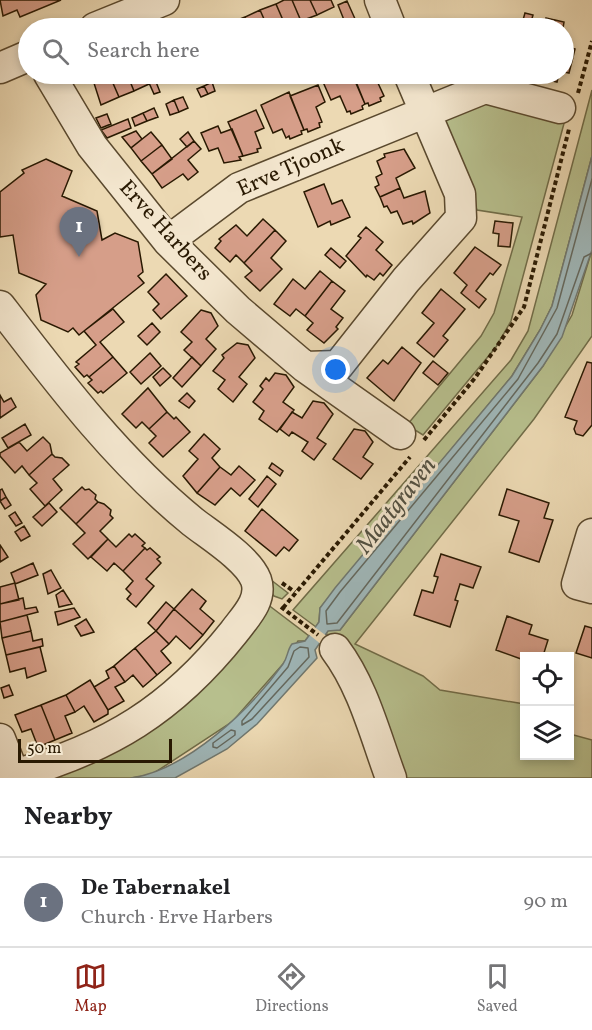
<!DOCTYPE html>
<meta charset="utf-8">
<style>
body{margin:0;font-family:Vollkorn,serif;background:#f6f6f6;color:#202124}
.controls{position:absolute;right:18px;bottom:18px;display:grid;overflow:hidden;border-radius:0px;box-shadow:0 3px 9px #0003}
.controls button{width:54px;height:54px;display:grid;place-items:center;padding:0;border:0;border-bottom:2px solid #e0e0e0;background:#fff;color:#202124;font:30px sans-serif}
.scale{position:absolute;left:18px;bottom:15px;width:154px;box-sizing:border-box;padding-left:6px;border:3px solid #291902;border-top:0;font-size:16px;line-height:21px;white-space:nowrap;color:#291902;-webkit-text-stroke:4px #f3e6ce;paint-order:stroke}
.you{position:absolute;left:336px;top:370px;width:21px;height:21px;margin:-15px;border:4px solid #fff;border-radius:50%;background:#1a73e8;box-shadow:0 0 0 9px #1a73e833}
.badge{display:grid;place-items:center;width:39px;height:39px;border-radius:50%;background:#8f2418;color:#fff;font-size:20px;font-weight:700}
.pin{position:absolute;translate:-50% -50px;filter:drop-shadow(0 2px 3px #0008)}
.pin::after{content:'';position:absolute;top:32px;width:21px;height:18px;background:inherit;clip-path:polygon(0 0,100% 0,50% 100%)}
.list{margin:0;padding:0;list-style:none}
h2{display:flex;justify-content:space-between;align-items:center;height:78px;margin:0;padding:0 24px;font-size:26px}
h2 small{font-size:20px;font-weight:400;color:#757577}
.list li{display:grid;grid-template-columns:39px 1fr auto;gap:18px;align-items:center;box-sizing:border-box;height:90px;padding:0 24px;border-top:2px solid #e0e0e0}
.list b{display:block;font-size:22px;white-space:nowrap}
.list p{margin:0;font-size:20px;white-space:nowrap;color:#757577}
.list em{font-size:20px;font-style:normal;color:#757577}
.icon{flex:none;width:33px;height:33px;fill:none;stroke:currentColor;stroke-width:2;stroke-linecap:round;stroke-linejoin:round}
.map{position:relative;flex:none;width:592px;height:778px;overflow:hidden}
.search{position:absolute;background:#fff;box-shadow:0 3px 9px #0003;left:18px;right:18px;top:18px;height:66px;display:flex;align-items:center;gap:15px;box-sizing:border-box;padding:0 21px;border-radius:33px;color:#757577;font-size:22px}
.sheet{height:168px;background:#fff}
nav{display:flex;justify-content:space-around;align-items:center;box-sizing:border-box;height:84px;border-top:2px solid #e0e0e0;background:#fff;font-size:16px;color:#757577}
nav a{display:grid;justify-items:center;gap:3px}
nav .on{color:#8f2418}
.map>svg:first-child{display:block}
.green{fill:#b7bf8d;stroke:#706c48;stroke-width:1.5}
.water{fill:#9fb7b9;stroke:#707870;stroke-width:1.5}
.pier{fill:#ecd9b3}
.lines{fill:none;stroke-linecap:round;stroke-linejoin:round}
.shore{stroke:#64685e;stroke-width:1.5}
.building{fill:#d69e89;stroke:#291902;stroke-width:1.5}
.minor-casing{stroke:#5a492e;stroke-width:33}
.path{stroke:#291902;stroke-width:4;stroke-dasharray:4.5 3;stroke-linecap:butt}
.minor{stroke:#f3e6ce;stroke-width:30}
.labels{text-anchor:middle;dominant-baseline:central;stroke-width:6;stroke-linejoin:round;paint-order:stroke}
.street-label{font-size:22px;fill:#291902;stroke:#f3e6ce}
.water-label{font-size:24px;font-style:italic;fill:#525042;stroke:#f3e6ce}
</style>
<div class="map">
<svg width="592" height="778" viewBox="0 0 592 778">
<rect width="100%" height="100%" fill="#ecd9b3"/>
<filter id="stains"><feTurbulence type="fractalNoise" baseFrequency=".00333" numOctaves="4"/><feColorMatrix values="0 0 0 0 .2 0 0 0 0 .09 0 0 0 0 .02 0 0 0 .5 -.17"/></filter>
<radialGradient id="worn" r=".72"><stop offset=".6" stop-color="#630" stop-opacity="0"/><stop offset="1" stop-color="#630" stop-opacity=".3"/></radialGradient>
<!-- green -->
<path class="green" d="M592,90V156L552,306L540,330L512,376L320,608L319,622L316,627L293,610L511,360L528,331Z
M489,93L566,116L511,321L496,347L423,435L407,425L481,336L494,313L522,217L477,210L440,113Z
M592,250V336L534,419L355,644L423,676L440,690L524,704V756H570V734L592,740V778H400L342,648L326,635L328,630H340L543,366L572,315Z
M258,570L288,593L282,599L274,596L267,587Z
M267,604L309,636L305,641H298L283,664L232,722L151,775L131,778H42Z"/>
<!-- water -->
<path class="water" d="M592,156V250L562,337L543,366L340,630L328,631L315,650L317,658L257,724L227,749L175,778H131C187,770 251,709 283,664C288,657 287,650 292,644L305,641L319,622L320,608L335,588L512,376L540,330L552,306Z"/>
<!-- pier -->
<path class="pier" d="M313,626L328,637L322,645L307,633Z"/>
<g class="lines">
<!-- shore -->
<path class="shore" d="M592,179L557,308L518,379L340,592L326,611L327,624L337,623L538,363L557,334L584,257L592,253
M300,647L308,648L309,657L252,719L242,725V721L288,667L294,651Z
M231,730L235,731V735L217,748L213,747V743Z"/>
</g>
<!-- building -->
<path class="building" d="M0,0H61L20,17L17,10L3,16Z
M284,0H292L301,21L286,27L276,4Z
M292,0H310L317,15L301,21Z
M310,0H331L334,7L317,15Z
M347,1L356,21L346,25L338,5Z
M276,4L286,27L268,28L260,10Z
M260,10L268,28H250L245,17Z
M525,13L533,15L531,22L523,20Z
M245,17L250,28H232L230,23Z
M546,18L555,20L554,26L545,24Z
M477,20L502,27L501,28H477Z
M555,20L564,22L563,28L554,26Z
M230,23L232,28H216Z
M566,46L575,49L569,73L564,72V52Z
M109,74H127L134,91L119,97Z
M109,74L119,97L101,105L93,80Z
M127,74H145L149,84L134,91Z
M145,74H163L165,78L156,82L160,92L154,94Z
M316,74H331L333,78L320,83Z
M352,74H384L386,77L377,81L384,96L380,98L381,101L369,106L368,103L365,104Z
M434,74H454L440,82Z
M524,74H541L540,78Z
M541,74H559L557,82L540,78Z
M341,75L344,82L354,77L365,104L362,106L363,109L351,114L350,111L347,112L340,96L331,100L323,82Z
M212,82L215,91L208,94L204,86Z
M318,85L325,102L316,107L322,122L319,123L320,127L308,132L307,129L304,130L290,96Z
M204,86L208,94L201,97L197,89Z
M289,92L304,130L301,131L302,134L290,139L289,136L286,138L282,129L273,133L261,105Z
M183,97L188,108L179,112L174,100Z
M174,100L179,112L170,115L166,104Z
M154,108L158,117L147,121L143,113Z
M256,110L264,128L255,132L261,148L257,149L258,152L243,156L228,122Z
M143,113L147,121L135,126L132,118Z
M107,114L111,124L101,128L96,118Z
M128,119L131,128L107,138L101,130Z
M218,126L221,133L232,129L243,156L239,157L241,160L224,163L218,148L209,151L201,133Z
M136,131L142,139L131,148L122,137Z
M151,132L162,145L141,161L131,148Z
M188,132L194,141L187,147L180,139Z
M194,141L201,149L188,160L198,172L188,180L183,174L162,188L152,174Z
M162,145L172,159L152,174L141,161Z
M404,149L415,168L396,178L400,188L380,197L375,187L379,185L376,177L382,174L377,161L385,157L384,154Z
M46,159L72,171L62,196L97,211L102,240L115,233L138,242L143,272L138,276L144,283L79,335L73,328L68,332L41,320L36,295L46,284L19,273L13,235L0,237V192L24,173L22,170Z
M324,184L332,204L342,200L350,217L331,225L330,221L318,227L304,192Z
M400,188L404,198L425,191L430,213L413,224L412,221L403,224L397,211L391,213L387,206L384,207L380,197Z
M263,219L275,230L244,263L236,255L230,262L215,248L221,241L219,239L236,225L247,236Z
M495,221L513,223L510,247L498,246L499,234L493,233Z
M366,227L383,242L376,250L392,265L383,276L380,273L374,280L367,275L366,277L346,256L361,238L358,236Z
M275,230L286,241L271,258L282,269L260,291L245,277L252,271L244,263Z
M475,247L501,265L493,275L490,273L476,291L486,299L479,308L461,293L467,285L454,273Z
M331,248L346,261L340,268L325,255Z
M320,271L332,281L305,316L296,309L290,316L274,304L293,279L305,289Z
M166,274L187,296L161,319L153,310L159,304L148,292Z
M332,281L345,291L331,309L343,318L336,327L338,329L324,343L307,330L313,323L305,316Z
M441,289L465,309L443,336L448,340L434,357L417,343L434,323L422,313Z
M113,309L124,322L100,342L113,357L89,377L87,375L84,377L75,367L79,364L76,362L96,345L84,331Z
M201,310L211,313L218,326L206,339L216,349L201,366L184,350L192,342L181,332Z
M152,323L160,332L147,345L138,336Z
M237,343L248,345L255,358L239,377L247,384L233,402L218,389L225,380L213,371L224,358L222,355Z
M402,347L421,363L394,401L367,378L383,360L388,364Z
M150,353L161,366L141,384L130,372Z
M113,357L127,373L103,393L101,391L98,393L88,383L92,380L89,377Z
M192,357L201,366L182,387L173,378Z
M433,361L448,373L438,385L423,373Z
M587,362L592,363V425L583,436L576,434L574,429L577,421L565,417Z
M163,368L171,376L160,386L153,377Z
M275,373L286,375L294,387L283,402L294,410L277,432L259,419L264,411L253,402L263,389L260,386L266,378L269,381Z
M148,388L167,412L149,429L142,422L136,428L122,414Z
M187,393L195,401L189,408L179,401Z
M0,395L4,402L11,398L16,407L0,418Z
M313,401L324,403L333,414L317,438L326,444L314,460L302,451L308,442L292,432L289,436L280,429L292,412L302,418Z
M167,412L174,419L176,417L190,432L163,457L149,443L156,436L149,429Z
M25,424L31,435L8,448L2,438Z
M354,429L365,431L373,442L363,457L373,464L361,479L333,459Z
M204,434L220,449L212,458L220,467L197,493L183,476L198,459L189,451Z
M43,437L50,444L52,454L29,475L22,466L15,473L0,456V453L19,442L27,451Z
M52,454L55,457L62,458L69,465L53,479L62,490L45,506L30,489L37,483L29,475Z
M272,463L283,471L280,476L269,468Z
M239,466L255,480L240,496L231,488L215,505L197,493L220,467L231,475Z
M267,476L276,484L258,507L249,499Z
M82,487L85,490L89,489L96,495L95,499L98,502L76,524L60,508Z
M2,489L6,497L0,501V490Z
M507,489L549,503L544,518L553,520L539,562L509,552L519,521L499,515Z
M6,497L11,505L5,509L0,501Z
M98,502L104,504L111,510L110,515L113,518L100,531L108,539L88,559L73,544L85,533L76,524Z
M49,503L57,512L42,526L33,517Z
M262,509L298,540L289,551L284,547L276,556L245,531Z
M15,512L22,523L16,526L9,516Z
M24,526L30,536L21,541L15,532Z
M129,534L132,537L135,534L145,543L142,546L145,548L123,571L114,563L107,571L91,557L108,539L116,547Z
M0,545L8,557L0,562Z
M145,548L147,550L150,548L160,557L157,559L161,563L146,579L154,586L136,607L127,599L131,594L126,589L133,581L123,571Z
M441,554L481,567L473,588L460,584L455,600L458,601L450,627L414,615L422,590L433,593L438,577L434,576Z
M33,563L38,575L15,584L19,600L0,604V587L15,583L11,573Z
M51,570L61,588L48,594L43,574Z
M192,589L206,601L200,609L214,621L203,635L174,609Z
M63,590L72,604L59,607L56,595Z
M23,598L25,609L36,607L38,612L0,622V604Z
M166,602L174,609L156,631L148,623Z
M74,608L80,617L58,625L55,612Z
M174,609L203,635L190,649L176,636L169,644L156,631Z
M27,615L31,631L2,638L0,622Z
M507,616L532,625L529,634L548,640L543,656L523,653L521,659L496,650Z
M86,619L94,632L81,636L75,626Z
M585,626L592,628V658L576,653Z
M31,631L33,641L42,639L43,646L6,655L2,638Z
M156,631L169,644L161,651L171,663L157,675L135,648Z
M40,647L46,671L27,678L25,668L10,672L6,655Z
M135,648L157,675L143,687L133,675L125,682L114,666Z
M114,666L125,682L115,687L124,701L108,710L94,687L109,678L106,671Z
M90,680L108,710V714L94,722L84,706L75,712L66,695Z
M9,685L13,695L4,698L1,688Z
M66,695L75,712L65,716L72,733L55,740L41,705Z
M41,705L55,740L38,747L31,729L22,732L15,715Z"/>
<g class="lines">
<!-- minor casing -->
<g class="minor-casing">
<path id="minor" d="M380,0L391,28
M95,28L164,0
M0,68L28,56
M49,74L92,146L168,241L238,310L305,367L400,434
M168,241L239,188L485,88L560,108
M0,306C59,383 118,461 193,522C211,536 248,559 256,580C263,600 245,617 234,632C172,710 109,748 14,775V778
M305,367L338,366L406,280L461,218L460,194L409,74
M592,534L577,584L592,588
M335,649C363,686 375,735 391,778
M0,739L14,775"/>
</g>
<!-- path -->
<path class="path" d="M578,93L592,41
M424,440L475,378L524,307L569,129
M282,583L295,592
M281,607L318,635
M283,608L410,457"/>
<!-- minor -->
<use href="#minor" class="minor"/>
</g>
<g class="labels">
<!-- street labels -->
<g class="street-label">
<text transform="translate(291 168) rotate(-24)">Erve Tjoonk</text>
<text transform="translate(165 231) rotate(48)">Erve Harbers</text>
</g>
<!-- water labels -->
<g class="water-label">
<text transform="translate(397 506) rotate(-52)">Maatgraven</text>
</g>
</g>
<rect width="100%" height="100%" filter="url(#stains)"/>
<rect width="100%" height="100%" fill="url(#worn)"/>
</svg>
<div class="controls">
<button><svg class="icon" aria-label="locate" viewBox="0 0 24 24"><circle cx="12" cy="12" r="6"/><path d="M12 2v4M12 18v4M2 12h4M18 12h4"/></svg></button>
<button><svg class="icon" aria-label="layers" viewBox="0 0 24 24"><path d="M12 4l9 5-9 5-9-5zM3 14l9 5 9-5"/></svg></button>
</div>
<div class="scale">50 m</div>
<div class="you"></div>
<div class="pin badge" style="left:79px;top:257px;background:#6b7280">1</div>
<div class="search"><svg class="icon" aria-label="search" viewBox="0 0 24 24"><circle cx="10" cy="10" r="6"/><path d="M15 15l6 6"/></svg>Search here</div>
</div>
<section class="sheet">
<h2>Nearby<small></small></h2>
<ul class="list">
<li><span class="badge" style="background:#6b7280">1</span><div><b>De Tabernakel</b><p>Church · Erve Harbers</p></div><em>90 m</em></li>
</ul>
</section>
<nav>
<a class="on"><svg class="icon" aria-label="map" viewBox="0 0 24 24"><path d="M3 6l6-2 6 2 6-2v14l-6 2-6-2-6 2zM9 4v14M15 6v14"/></svg>Map</a>
<a><svg class="icon" aria-label="directions" viewBox="0 0 24 24"><path d="M12 3l9 9-9 9-9-9zM9 14v-3h6M13 9l2 2-2 2"/></svg>Directions</a>
<a><svg class="icon" aria-label="saved" viewBox="0 0 24 24"><path d="M7 4h10v16l-5-4-5 4z"/></svg>Saved</a>
</nav>
